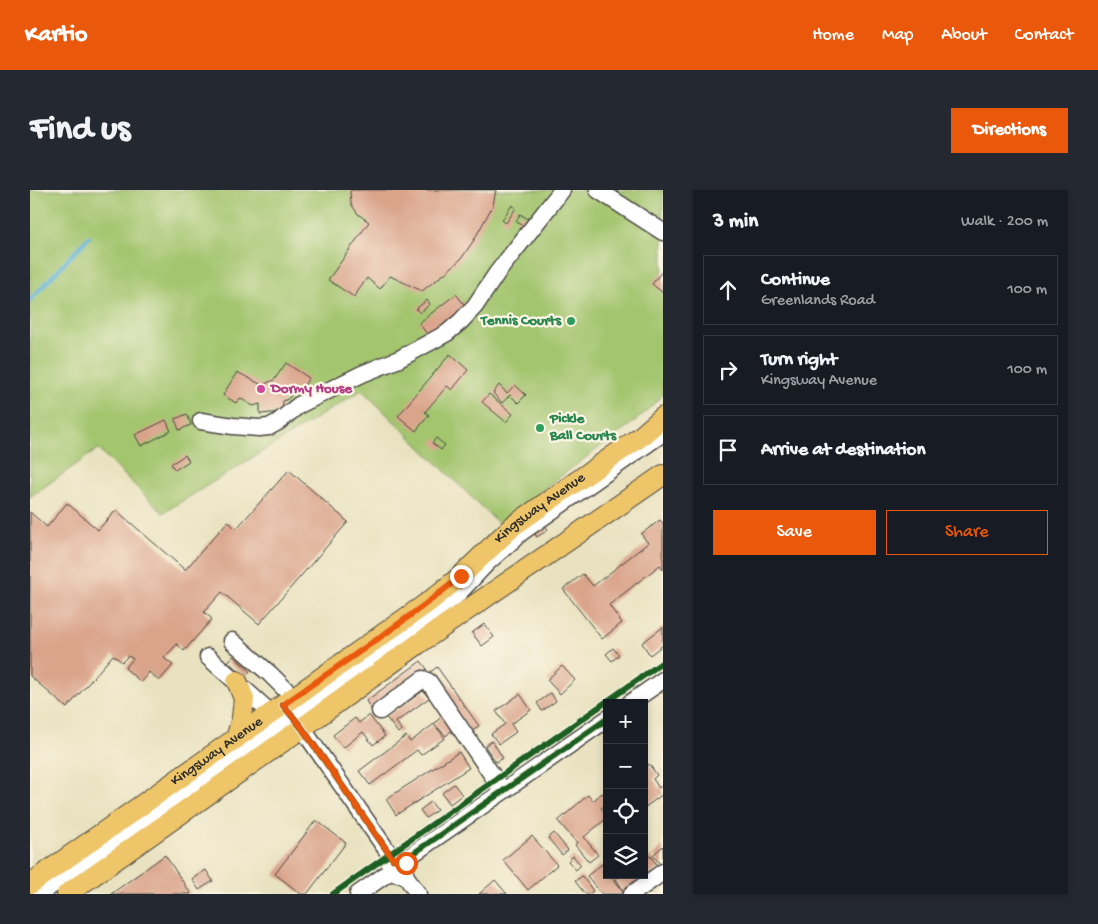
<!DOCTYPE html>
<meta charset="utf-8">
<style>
body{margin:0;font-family:"Gochi Hand",sans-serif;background:#242831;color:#f1f3f6}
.controls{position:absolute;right:15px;bottom:15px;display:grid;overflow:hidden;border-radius:0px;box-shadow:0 2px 8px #0003}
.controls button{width:45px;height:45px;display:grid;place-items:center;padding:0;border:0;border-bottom:1px solid #363941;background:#171b24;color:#f1f3f6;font:25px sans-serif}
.stop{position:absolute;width:15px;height:15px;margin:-11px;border:4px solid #ea580c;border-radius:50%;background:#fff}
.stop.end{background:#ea580c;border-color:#fff;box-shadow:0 1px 5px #0008}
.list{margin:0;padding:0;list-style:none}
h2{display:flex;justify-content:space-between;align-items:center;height:65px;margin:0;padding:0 20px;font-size:21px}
h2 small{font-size:16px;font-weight:400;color:#9ea1a6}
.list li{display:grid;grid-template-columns:32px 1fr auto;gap:15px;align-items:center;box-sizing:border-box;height:70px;margin:0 10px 10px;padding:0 10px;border:1px solid #363941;border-radius:0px}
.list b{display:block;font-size:19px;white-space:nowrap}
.list p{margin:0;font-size:16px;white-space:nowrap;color:#9ea1a6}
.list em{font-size:16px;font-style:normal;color:#9ea1a6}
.actions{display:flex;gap:10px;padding:15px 20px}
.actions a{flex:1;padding:11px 0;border:1px solid #ea580c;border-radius:0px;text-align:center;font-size:18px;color:#ea580c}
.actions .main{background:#ea580c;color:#fff}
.icon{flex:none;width:28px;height:28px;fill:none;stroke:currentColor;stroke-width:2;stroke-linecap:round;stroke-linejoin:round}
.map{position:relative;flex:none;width:633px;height:704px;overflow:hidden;border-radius:0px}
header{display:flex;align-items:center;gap:30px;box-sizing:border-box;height:70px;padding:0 25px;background:#ea580c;color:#fff}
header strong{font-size:24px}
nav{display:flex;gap:28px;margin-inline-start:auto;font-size:18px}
.intro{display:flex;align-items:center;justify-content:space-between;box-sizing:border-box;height:120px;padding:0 30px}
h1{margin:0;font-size:35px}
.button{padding:12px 22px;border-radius:0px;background:#ea580c;color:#fff;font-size:18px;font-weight:700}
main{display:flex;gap:30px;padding:0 30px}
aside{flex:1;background:#171b24;border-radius:0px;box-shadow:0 2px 8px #0003}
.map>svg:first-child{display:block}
.green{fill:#a3c56e;stroke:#67784c}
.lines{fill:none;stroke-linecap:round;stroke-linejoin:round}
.stream{stroke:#56aed3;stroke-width:4.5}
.building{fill:#daa48b}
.minor-casing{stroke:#484641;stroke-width:19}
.major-casing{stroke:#484641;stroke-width:22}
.minor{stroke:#fff;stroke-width:16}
.major{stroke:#eec569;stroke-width:20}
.cycleway-casing{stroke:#fcf5e5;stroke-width:9}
.cycleway{stroke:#1b5e20;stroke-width:6}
.route{stroke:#ea580c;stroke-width:6}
.leisure-dot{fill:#2e9e5b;stroke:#fcf5e5;stroke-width:2}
.hotel-dot{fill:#d1479c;stroke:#fcf5e5;stroke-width:2}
.labels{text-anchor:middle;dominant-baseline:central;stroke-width:4.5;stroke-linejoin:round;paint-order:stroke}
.leisure-label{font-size:15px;font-weight:bold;fill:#27864d;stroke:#fcf5e5;text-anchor:end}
.hotel-label{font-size:15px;font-weight:bold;fill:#b23c85;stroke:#fcf5e5;text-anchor:start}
.street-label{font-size:15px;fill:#2b2b2b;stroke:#fcf5e5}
</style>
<header>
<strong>Kartio</strong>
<nav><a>Home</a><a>Map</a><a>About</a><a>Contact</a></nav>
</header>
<div class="intro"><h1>Find us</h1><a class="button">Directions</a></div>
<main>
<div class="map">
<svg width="633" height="704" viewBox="0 0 633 704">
<rect width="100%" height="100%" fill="#fcf5e5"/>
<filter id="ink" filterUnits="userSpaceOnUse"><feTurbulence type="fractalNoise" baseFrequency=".02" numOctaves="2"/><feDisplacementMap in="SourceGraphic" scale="10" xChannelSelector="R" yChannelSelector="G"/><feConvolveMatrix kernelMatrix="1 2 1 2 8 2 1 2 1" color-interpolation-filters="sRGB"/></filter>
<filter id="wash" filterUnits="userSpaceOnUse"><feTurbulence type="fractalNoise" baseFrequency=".0096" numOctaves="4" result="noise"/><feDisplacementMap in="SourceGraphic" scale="20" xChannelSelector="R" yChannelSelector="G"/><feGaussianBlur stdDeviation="1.12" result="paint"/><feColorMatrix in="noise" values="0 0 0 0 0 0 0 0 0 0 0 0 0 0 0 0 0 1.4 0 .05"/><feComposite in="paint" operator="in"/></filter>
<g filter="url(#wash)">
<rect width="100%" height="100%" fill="#e9e2c0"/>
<!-- green -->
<path class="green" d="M0,0H633V205L609,228L468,333L332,200L133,323L68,259L0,307Z"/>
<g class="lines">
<!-- stream -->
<path class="stream" d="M0,110L59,47"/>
</g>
<g id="blocks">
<!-- building -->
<path class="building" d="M321,0H466L463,15L444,50L431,69L414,84L392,101L360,86L350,99L337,88L324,107L298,90L339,32L328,24L321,14L320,2Z
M482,15L486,18L476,33L472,30Z
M490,24L498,29L493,36L486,31Z
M633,80V103L622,94Z
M426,104L437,118L400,148L389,133Z
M397,110L400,114L390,123L386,119Z
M420,164L438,180L422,200L417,196L395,222L399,225L386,241L368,226Z
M256,173L279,188L271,200L267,197L258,209L253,211L252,222L230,224V214L223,216L210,208L206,213L193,205L207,182L232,195L244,190Z
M469,195L477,203L485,195L496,205L488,213L480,205L472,213L463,203Z
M459,204L483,224L476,232L452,212Z
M157,224L161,235L149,240L145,229Z
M136,230L141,241L111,256L105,245Z
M406,248L415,255L411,260L402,253Z
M155,265L159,271L145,280L141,274Z
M259,280L318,332L229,434L192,402L174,422L182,429L154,461L147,454L134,468L143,475L129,491L119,482L111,492L95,478L103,469L98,466L92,472L83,465L37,518L0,486V322L17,337L37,313L68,340L86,320L155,380L198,331L206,339Z
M630,330L633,333V380L630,375L579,415L592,433L572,449L533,399L553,384L563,396L618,353L611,344Z
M514,333L518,340L507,347L503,341Z
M454,434L464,447L452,456L442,443Z
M633,437V455L620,465L612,453Z
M583,458L589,465L582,471L576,464Z
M203,466L220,481L215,486L198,472Z
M391,471L397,479L341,519L336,511Z
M532,476L545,490L530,504L517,490Z
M407,477L449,536L441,542L399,483Z
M393,501L399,508L366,532L372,540L368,543L356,527Z
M521,503L526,511L512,521L507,513Z
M490,504L501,520L481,534L486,542L469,554L461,544L475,534L466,521Z
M339,525L355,546L343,555L333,542L313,558L303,545L325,528L329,533Z
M412,526L424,538L416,546L404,534Z
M404,534L415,548L391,565L387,560L340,595L329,581L376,546L380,552Z
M462,551L473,568L466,572L455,556Z
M429,562L439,578L366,625L356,609Z
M619,574L627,585L623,589L629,598L633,595V604L614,618V578Z
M424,594L432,605L420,614L412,603Z
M572,603L577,608V613L571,618L577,625V628L554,647L568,665L559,672L545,655L547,653L528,631L558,605L563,611Z
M401,612L407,620L396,628L390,620Z
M286,630L316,653L277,704H271L245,684Z
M524,643L538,660L532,665L518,648Z
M502,646L527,675L498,700L473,670Z
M633,656V678L623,665Z
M135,665L161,704H81Z
M543,666L551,675L546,680L538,671Z
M621,666L629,678L594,702L586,689L592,685H614V670Z
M572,674L577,681V685H580L594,702L591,704H572L557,686Z
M176,680L183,691L169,700L162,689Z
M552,686L563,701L559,704H555L545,691Z
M465,690L477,704H449Z"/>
</g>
</g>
<g filter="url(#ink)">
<use href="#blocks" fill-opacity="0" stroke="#484641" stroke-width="1"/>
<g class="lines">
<!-- minor casing -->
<g class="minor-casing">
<path id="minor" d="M568,0L633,42
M171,231L203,236L229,238L239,237L248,232L269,215L332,184L369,169L417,143L431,131L445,116L467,83L532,0
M202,451L240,484L263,507
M178,467L241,523
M600,513L633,490
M350,521L393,489L399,492L473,601
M265,530L272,538L363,669
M360 676a8 8 0 1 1 16 0a8 8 0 1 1-16 0Z
M374,670L577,529
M373,682L388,704
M10,704L261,526L426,406L457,373L492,342L633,243
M328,704L361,681
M602,704L633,682"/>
</g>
<!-- major casing -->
<g class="major-casing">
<g id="major">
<path d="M206,549L212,528L214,509L207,491"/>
<path id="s1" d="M0,694L400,411L431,386L483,336L610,247L633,227"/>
<path d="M37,704L272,538L388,454L633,285"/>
</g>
</g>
<!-- minor -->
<use href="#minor" class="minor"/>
<!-- major -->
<use href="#major" class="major"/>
<!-- cycleway casing -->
<g class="cycleway-casing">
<path id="cycleway" d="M253,515L272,538L363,669
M374,670L577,529
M303,704L633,472"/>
</g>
<!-- cycleway -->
<use href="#cycleway" class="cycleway"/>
</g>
</g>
<g class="lines" filter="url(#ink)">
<!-- route -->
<path class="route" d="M376,673L370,668L363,669L272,538L253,515C313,472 374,433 431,386"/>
</g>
<!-- markers -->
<g class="leisure-dot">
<circle cx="541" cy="131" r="5"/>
<circle cx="510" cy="238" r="5"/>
</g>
<circle class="hotel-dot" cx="231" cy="199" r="5"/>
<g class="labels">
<!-- leisure labels -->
<g class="leisure-label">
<text x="531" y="131">Tennis Courts</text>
<text x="520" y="229" text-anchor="start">Pickle<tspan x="520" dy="17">Ball Courts</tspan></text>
</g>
<!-- hotel labels -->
<g class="hotel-label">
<text x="241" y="199">Dormy House</text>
</g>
<!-- street labels -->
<g class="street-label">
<text stroke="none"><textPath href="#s1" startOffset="634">Kingsway Avenue</textPath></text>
<text stroke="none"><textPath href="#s1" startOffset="229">Kingsway Avenue</textPath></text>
</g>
</g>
</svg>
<div class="controls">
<button>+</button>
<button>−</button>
<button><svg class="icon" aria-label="locate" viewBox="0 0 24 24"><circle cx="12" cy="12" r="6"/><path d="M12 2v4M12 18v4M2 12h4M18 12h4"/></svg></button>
<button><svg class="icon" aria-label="layers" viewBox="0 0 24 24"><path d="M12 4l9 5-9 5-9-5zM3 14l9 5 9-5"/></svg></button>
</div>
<div class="stop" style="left:376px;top:673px"></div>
<div class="stop end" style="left:431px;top:386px"></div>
</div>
<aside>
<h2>3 min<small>Walk · 200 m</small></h2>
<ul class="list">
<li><svg class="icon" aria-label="ahead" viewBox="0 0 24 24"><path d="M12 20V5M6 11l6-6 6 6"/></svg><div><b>Continue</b><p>Greenlands Road</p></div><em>100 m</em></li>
<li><svg class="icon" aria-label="right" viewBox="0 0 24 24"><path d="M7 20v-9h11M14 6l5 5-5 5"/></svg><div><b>Turn right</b><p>Kingsway Avenue</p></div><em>100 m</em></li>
<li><svg class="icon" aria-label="arrive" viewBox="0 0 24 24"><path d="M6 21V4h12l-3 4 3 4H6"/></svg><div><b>Arrive at destination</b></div></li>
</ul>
<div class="actions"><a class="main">Save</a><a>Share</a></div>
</aside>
</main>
